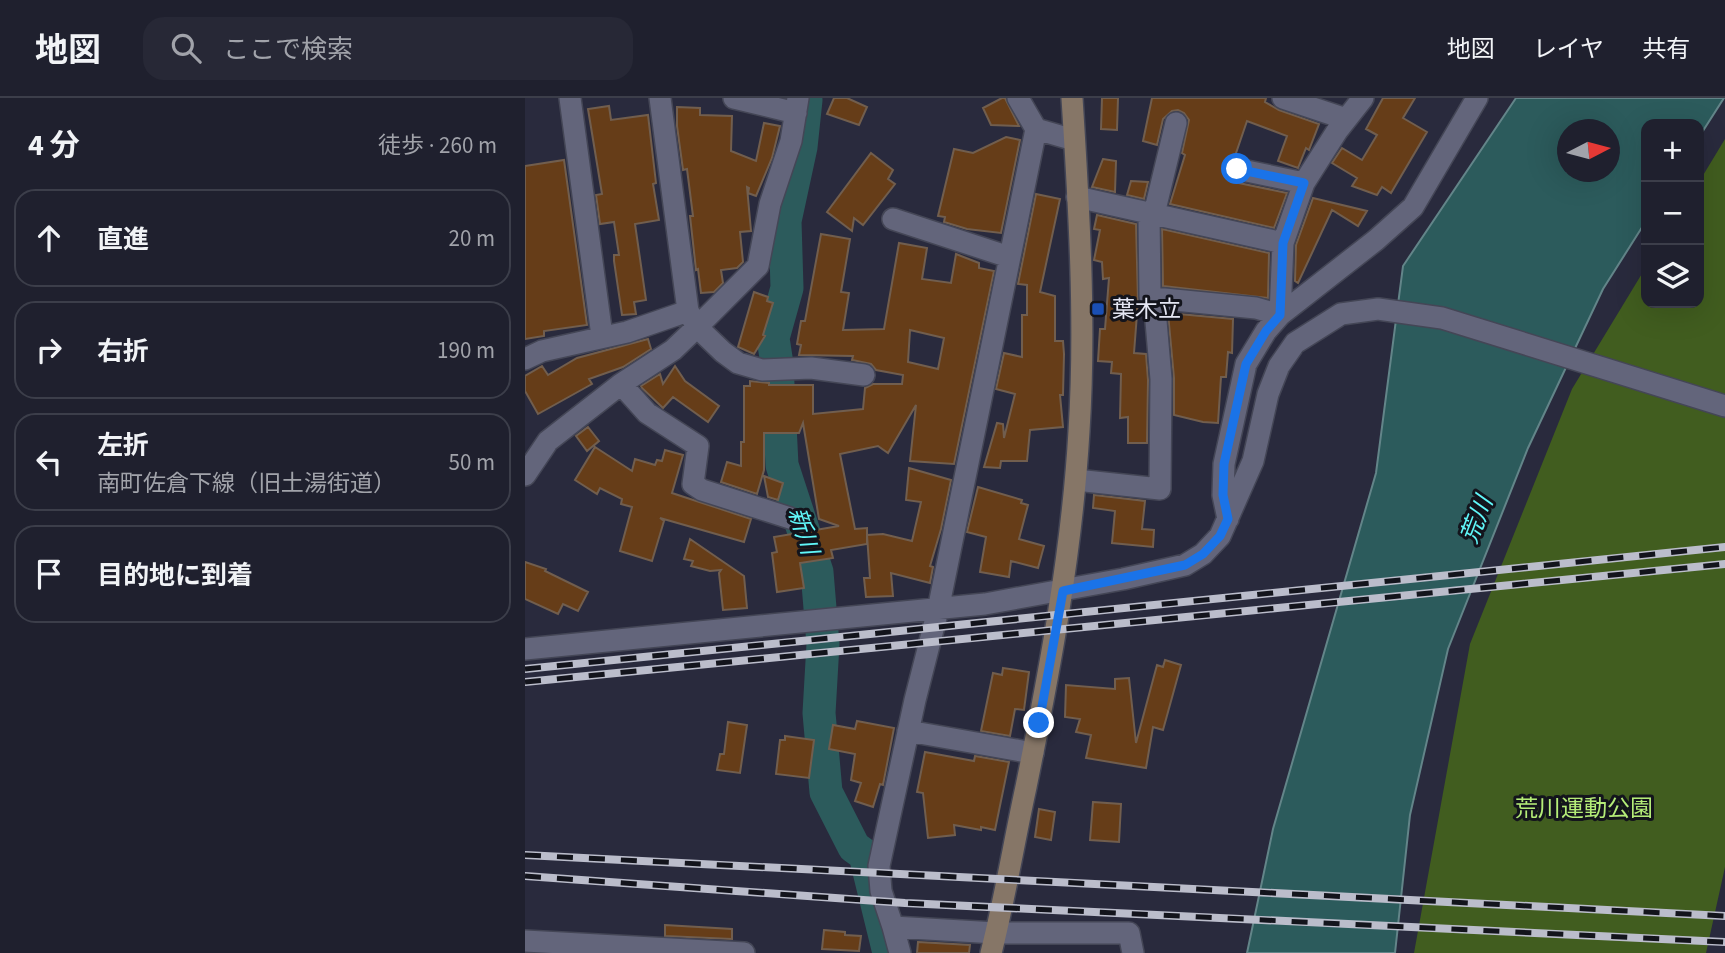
<!DOCTYPE html>
<html lang="ja">
<meta charset="utf-8">
<style>
body{margin:0;font-family:"Source Sans 3","Noto Sans JP",sans-serif;background:#272836;color:#f1f3f6}
.controls{position:absolute;right:21px;top:21px;display:grid;overflow:hidden;border-radius:14px;box-shadow:0 7px 28px #0002}
.controls button{width:63px;height:63px;display:grid;place-items:center;padding:0;border:0;border-bottom:2px solid #3c3e4a;background:#1f202e;color:#f1f3f6;font:35px sans-serif}
.compass{position:absolute;left:1032px;top:21px;width:63px;height:63px;border-radius:50%;background:#1f202e;box-shadow:0 7px 28px #0002;rotate:84deg}
.stop{position:absolute;width:21px;height:21px;margin:-16px;border:5px solid #1a73e8;border-radius:50%;background:#fff}
.stop.end{background:#1a73e8;border-color:#fff;box-shadow:0 2px 7px #0008}
.list{margin:0;padding:0;list-style:none}
h2{display:flex;justify-content:space-between;align-items:center;height:91px;margin:0;padding:0 28px;font-size:30px}
h2 small{font-size:23px;font-weight:400;color:#a1a3aa}
.list li{display:grid;grid-template-columns:46px 1fr auto;gap:21px;align-items:center;box-sizing:border-box;height:98px;margin:0 14px 14px;padding:0 14px;border:2px solid #3c3e4a;border-radius:21px}
.list b{display:block;font-size:26px;white-space:nowrap}
.list p{margin:0;font-size:23px;white-space:nowrap;color:#a1a3aa}
.list em{font-size:23px;font-style:normal;color:#a1a3aa}
.icon{flex:none;width:38px;height:38px;fill:none;stroke:currentColor;stroke-width:2;stroke-linecap:round;stroke-linejoin:round}
.map{position:relative;flex:none;width:1200px;height:855px;overflow:hidden}
header{display:flex;align-items:center;gap:42px;box-sizing:border-box;height:98px;padding:0 35px;background:#1f202e;border-bottom:2px solid #3c3e4a}
header strong{font-size:33px}
nav{display:flex;gap:38px;margin-inline-start:auto;font-size:24px}
.search{width:490px;height:63px;background:#272836;display:flex;align-items:center;gap:18px;box-sizing:border-box;padding:0 24px;border-radius:21px;color:#a1a3aa;font-size:26px}
main{display:flex}
aside{flex:1;background:#1f202e}
.map>svg:first-child{display:block}
.green{fill:#415d1f}
.water{fill:#2c5b5c;stroke:#638589;stroke-width:2;fill-rule:evenodd}
.lines{fill:none;stroke-linecap:round;stroke-linejoin:round}
.river{stroke:#2c5b5c;stroke-width:33}
.building{fill:#663d18;stroke:#715e4e;stroke-width:2;fill-rule:evenodd}
.street-casing{stroke:#444656;stroke-width:24}
.secondary-casing{stroke:#444656;stroke-width:24}
.street{stroke:#63657b;stroke-width:21}
.secondary{stroke:#867667;stroke-width:21}
.rail-casing{stroke:#bbbdcb;stroke-width:8}
.rail{stroke:#13141c;stroke-width:5;stroke-dasharray:16;stroke-linecap:butt}
.route{stroke:#1a73e8;stroke-width:9}
.transit-dot{fill:#1a4fb4;stroke:#13141c;stroke-width:2.5}
.labels{text-anchor:middle;dominant-baseline:central;stroke-width:6;stroke-linejoin:round;paint-order:stroke}
.poi-label{font-size:23px;fill:#e4e6f3;stroke:#13141c;text-anchor:start}
.park-label{font-size:23px;fill:#b5ed78;stroke:#13141c}
.water-label{font-size:24px;font-style:italic;fill:#60f7f9;stroke:#13141c}
</style>
<header>
<strong>地図</strong>
<div class="search"><svg class="icon" aria-label="search" viewBox="0 0 24 24"><circle cx="10" cy="10" r="6"/><path d="M15 15l6 6"/></svg>ここで検索</div>
<nav><a>地図</a><a>レイヤ</a><a>共有</a></nav>
</header>
<main>
<aside>
<h2>4 分<small>徒歩 · 260 m</small></h2>
<ul class="list">
<li><svg class="icon" aria-label="ahead" viewBox="0 0 24 24"><path d="M12 20V5M6 11l6-6 6 6"/></svg><div><b>直進</b></div><em>20 m</em></li>
<li><svg class="icon" aria-label="right" viewBox="0 0 24 24"><path d="M7 20v-9h11M14 6l5 5-5 5"/></svg><div><b>右折</b></div><em>190 m</em></li>
<li><svg class="icon" aria-label="left" viewBox="0 0 24 24"><path d="M17 20v-9H6M10 6l-5 5 5 5"/></svg><div><b>左折</b><p>南町佐倉下線（旧土湯街道）</p></div><em>50 m</em></li>
<li><svg class="icon" aria-label="arrive" viewBox="0 0 24 24"><path d="M6 21V4h12l-3 4 3 4H6"/></svg><div><b>目的地に到着</b></div></li>
</ul>
</aside>
<div class="map">
<svg width="1200" height="855" viewBox="0 0 1200 855">
<rect width="100%" height="100%" fill="#292a3d"/>
<!-- green -->
<path class="green" d="M1200,41V769L1181,855H889L945,546L1047,291L1121,169V205H1174V84Z"/>
<!-- water -->
<path class="water" d="M991,0H1199L1174,39V26H1121V123L1078,191L1003,350L923,551L885,717L870,855H722L748,731L851,375L878,168ZM1042,32H1084V74H1042Z"/>
<g class="lines">
<!-- river -->
<path class="river" d="M281,2L276,49L260,123L262,190L248,240L252,266L257,367L292,474L298,546L294,615L301,694L329,749L340,757L364,855"/>
</g>
<!-- building -->
<path class="building" d="M309,0H322L342,9L334,27L302,16Z
M477,0H480L494,28L466,27L458,10Z
M577,0H593L592,32L576,31Z
M627,0H741L740,4L754,12L794,26L784,52L781,50L773,70L753,63L762,38L722,23L710,58L703,62L699,68L700,76L709,84L762,95L749,130L645,106L660,57L657,55L664,22L659,15L653,12L647,13L638,21L632,47L618,43Z
M858,0H890L878,20L902,34L866,95L857,89L852,97L827,88L832,80L807,65L817,50L837,62L852,37L841,31Z
M84,8L86,22L123,17L131,85L128,86L134,122L110,126L121,202L109,204L111,216L97,217L89,163V157H94L89,124L75,126L71,97L77,96L63,11Z
M152,9L175,10V17L207,18L206,53L231,63L239,25L255,28L247,60L231,98L223,95L224,90L222,89L226,133L215,134L218,164L212,170L196,172L198,185L189,194L176,195L173,171L171,172L165,118H168L162,71L158,72L152,28Z
M481,39L495,42L476,135L442,131L419,124L420,119L413,118L429,51L448,55Z
M346,55L368,72L363,81L370,86L338,127L329,120L327,133L302,114Z
M578,61L591,63L590,94L567,89Z
M39,62L62,227L19,233V238L0,241V68Z
M606,83L623,84L619,101L602,97Z
M511,96L535,101L515,194L530,198V243H538L539,256L538,297H535L538,329L505,332L502,363H476L475,370L459,369L472,325L478,326L479,340L490,296L471,291L479,255L497,259V217H502V187L493,186Z
M788,100L842,113L833,128L807,112L773,185L770,183L771,147Z
M572,117L611,126L613,203L609,255L621,256L623,282L622,345H603V319L595,320L596,276L586,275L587,264L573,263L575,231H580L584,180L578,181L577,164L569,162L575,132L569,131Z
M637,131L744,155L743,200L638,188Z
M296,136L325,141L316,194L324,195L318,232L359,231L374,145L402,150L397,181L426,185L431,156L454,165V170L469,173L429,366L385,363L391,307L363,355L353,348L315,356L330,431L342,430V446L306,452L308,460L275,465L279,490L252,494L247,455L252,454L249,439L314,428L294,421L278,325L274,335H239V372L232,396L196,384L202,364L216,368V344H219V288H225V283L244,285V287H288V316L338,311L340,290L348,286H377L378,277L351,272L346,266L327,262L328,258L274,257L276,247L272,246L276,223H280ZM385,232L419,240L413,271L383,264Z
M229,194L243,199L242,203L248,205L238,237L240,238L229,256L213,249Z
M643,215L708,221L707,255L703,254L701,279H696L693,325L678,324L649,317V280Z
M123,241L126,251L98,269L64,281L67,286L13,316L0,293V278L17,268L23,277L52,260Z
M150,268L160,283L194,308L183,324L148,299L138,310L117,290L116,288L135,276L138,286Z
M63,329L74,343L62,353L51,338Z
M70,349L107,373L110,361L130,367L132,362L137,363L140,352L158,357L147,395L226,421L219,444L135,420L139,423L127,463L95,453L107,409L96,406L97,401L75,390L72,396L50,382Z
M384,370L426,382L416,431L405,468L408,469L405,485L366,475L368,498L341,499L339,480H345L342,437L358,436L387,443L396,404L381,402Z
M239,378L258,385L253,402L243,399Z
M453,389L497,402L496,405L503,407L494,441L519,448L513,470L486,463L484,479L455,474L461,439L442,434Z
M569,397L620,403L617,431L629,432L628,449L587,445L590,413L568,410Z
M165,441L219,478L222,510L198,512L194,475L196,472L185,473L166,468L168,463L159,461Z
M0,464L21,471L20,473L63,494L53,513L38,506L33,516L0,501Z
M640,562L656,567L638,632L628,629L621,670L561,660L566,637L551,634L555,621L540,619L541,587L590,591V581L604,580L611,645L632,567L638,569Z
M478,570L504,574L499,612L490,611L485,638L456,633L468,575L477,577Z
M332,623L369,630L358,687L355,686L348,709L330,703L336,685L326,682L330,656L304,651L308,627L330,631Z
M203,624L222,627L215,675L192,672L195,656H199Z
M260,638L289,642L284,680L251,676L255,642H260Z
M400,654L449,663L450,658L484,664L470,732L456,729V732L429,727L430,737L403,740L398,695L392,694Z
M568,704L596,706L594,744L565,742Z
M514,711L530,714L526,742L510,739Z
M140,827L207,831V841L140,838Z
M299,832L320,834V837L336,838L334,853L297,851Z
M393,844L445,847L444,855H392Z"/>
<g class="lines">
<!-- street casing -->
<g class="street-casing">
<path id="street" d="M45,0L77,238
M209,0L271,15
M273,0L266,43L245,106L233,168L172,229L198,254L213,265L237,272L286,270L339,277
M493,0L511,31L549,42
M758,0L821,21
M712,71L779,85
M552,99L758,145
M629,116L651,25
M368,121L484,159
M629,200L731,210L755,217L758,145L779,85L812,33L838,0
M0,261L17,253L102,234L163,213
M96,286L122,315L173,348L168,386L177,392L265,420
M0,377L23,343L96,286L148,252L172,229L163,213L135,0
M551,382L635,391L636,281L629,200L625,198L624,116
M703,421L698,397L699,366L721,266L741,233L755,217L851,142L888,109L952,0
M0,551L460,506L598,481L660,467L678,456L695,438L728,363L743,296L754,268L770,245L816,216L853,211L917,220L1200,308
M383,633L508,655
M368,829L356,793L354,768L390,602L413,512L511,31
M0,843L219,855
M375,855L368,829L471,835H604L608,855"/>
</g>
<!-- secondary casing -->
<g class="secondary-casing">
<path id="secondary" d="M466,855C480,800 489,744 501,689C525,571 547,454 554,333C561,225 554,109 547,0"/>
</g>
<!-- street -->
<use href="#street" class="street"/>
<!-- secondary -->
<use href="#secondary" class="secondary"/>
<!-- rail casing -->
<g class="rail-casing">
<path id="rail" d="M0,571L1200,449
M0,584L1200,466
M0,757L1200,818
M0,778L380,805L1200,844"/>
</g>
<!-- rail -->
<use href="#rail" class="rail"/>
</g>
<g class="lines">
<!-- route -->
<path class="route" d="M514,625L538,493L660,467L678,456L695,438L703,421L698,397L699,366L721,266L741,233L755,217L758,145L779,85L712,71"/>
</g>
<!-- markers -->
<rect class="transit-dot" x="566" y="204" width="14" height="14" rx="3.5"/>
<g class="labels">
<!-- poi labels -->
<g class="poi-label">
<text x="587" y="211">葉木立</text>
</g>
<!-- park labels -->
<g class="park-label">
<text x="1059" y="710">荒川運動公園</text>
</g>
<!-- water labels -->
<g class="water-label">
<text transform="translate(952 422) rotate(-69)">荒川</text>
<text transform="translate(278 433) rotate(72)">新川</text>
</g>
</g>
</svg>
<div class="controls">
<button>+</button>
<button>−</button>
<button><svg class="icon" aria-label="layers" viewBox="0 0 24 24"><path d="M12 4l9 5-9 5-9-5zM3 14l9 5 9-5"/></svg></button>
</div>
<svg class="compass" viewBox="-18 -18 36 36"><path d="M0-13l5 13h-10z" fill="#e53935"/><path d="M0 13l5-13h-10z" fill="#a1a3aa"/></svg>
<div class="stop" style="left:712px;top:71px"></div>
<div class="stop end" style="left:514px;top:625px"></div>
</div>
</main>
